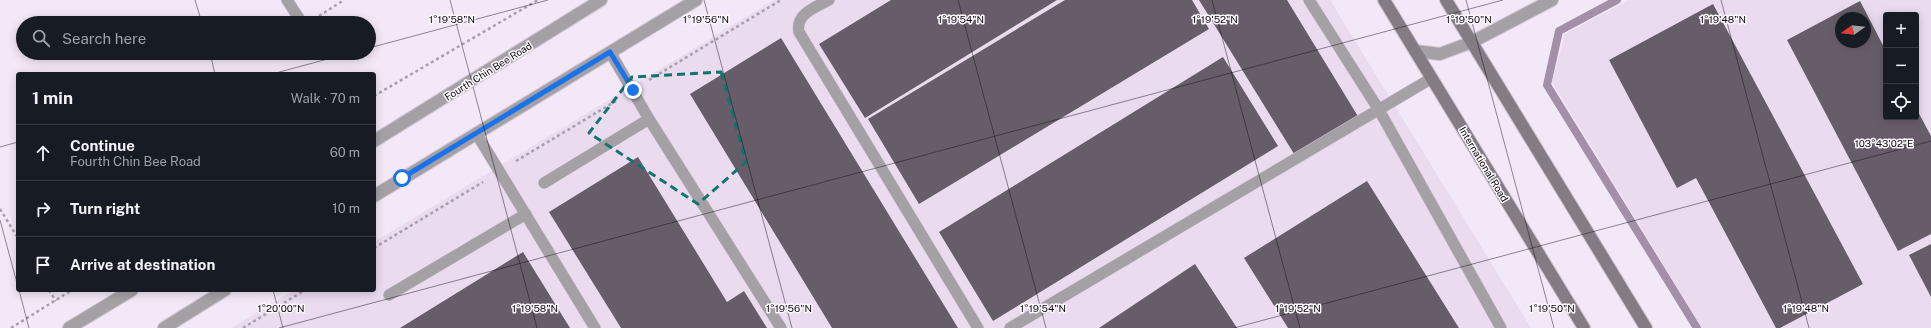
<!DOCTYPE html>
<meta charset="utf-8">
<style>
body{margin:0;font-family:"Public Sans",sans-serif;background:#242831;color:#f1f3f6}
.controls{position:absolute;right:12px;top:12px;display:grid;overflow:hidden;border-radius:4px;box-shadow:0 2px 10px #0003}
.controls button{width:36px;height:36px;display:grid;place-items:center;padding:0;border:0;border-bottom:1px solid #363941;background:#171b24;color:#f1f3f6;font:20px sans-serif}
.compass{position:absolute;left:1835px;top:12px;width:36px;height:36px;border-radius:50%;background:#171b24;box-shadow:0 2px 10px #0003;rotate:255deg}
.stop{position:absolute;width:12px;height:12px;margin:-9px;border:3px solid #1a73e8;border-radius:50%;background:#fff}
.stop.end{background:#1a73e8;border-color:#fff;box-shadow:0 1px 4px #0008}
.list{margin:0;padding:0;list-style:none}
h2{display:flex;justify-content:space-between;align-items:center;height:52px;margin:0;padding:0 16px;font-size:17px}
h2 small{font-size:13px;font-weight:400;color:#9ea1a6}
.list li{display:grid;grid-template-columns:26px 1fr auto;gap:12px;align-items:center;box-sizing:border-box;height:56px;padding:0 16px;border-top:1px solid #363941}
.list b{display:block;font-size:15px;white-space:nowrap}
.list p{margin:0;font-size:13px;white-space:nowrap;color:#9ea1a6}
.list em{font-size:13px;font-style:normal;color:#9ea1a6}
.icon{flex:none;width:22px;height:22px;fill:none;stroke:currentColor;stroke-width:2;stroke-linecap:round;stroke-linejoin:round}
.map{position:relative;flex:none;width:1931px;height:328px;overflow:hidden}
.search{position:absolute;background:#171b24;box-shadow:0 2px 10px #0003;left:16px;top:16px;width:360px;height:44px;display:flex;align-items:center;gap:10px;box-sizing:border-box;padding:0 14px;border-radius:22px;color:#9ea1a6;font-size:15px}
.panel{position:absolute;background:#171b24;box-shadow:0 2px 10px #0003;left:16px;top:72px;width:360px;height:220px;border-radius:4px}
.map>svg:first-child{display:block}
.built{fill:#eadbef;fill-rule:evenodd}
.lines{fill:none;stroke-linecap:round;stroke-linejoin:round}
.stream{stroke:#a38fa8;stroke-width:8}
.building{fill:#675d6a;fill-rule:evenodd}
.service-casing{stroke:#cec4d2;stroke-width:12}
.minor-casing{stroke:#cec4d2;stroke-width:14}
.secondary-casing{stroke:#cec4d2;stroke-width:14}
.path{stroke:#a79fab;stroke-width:2.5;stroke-dasharray:3 3;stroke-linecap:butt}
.service{stroke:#a5a0a6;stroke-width:11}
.minor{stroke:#a5a0a6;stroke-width:12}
.secondary{stroke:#837c85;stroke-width:12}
.route{stroke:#1a73e8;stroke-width:5}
.marked{fill:none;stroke:#0f766e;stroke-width:3;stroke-dasharray:8 5;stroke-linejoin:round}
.ticks{fill:none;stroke:#0d0a0f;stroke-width:1;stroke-opacity:0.45}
.labels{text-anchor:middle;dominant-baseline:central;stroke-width:3;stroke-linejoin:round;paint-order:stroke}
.street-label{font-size:10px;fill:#0d0a0f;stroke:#fcf8fe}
.ticks-label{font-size:10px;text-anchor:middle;fill:#0d0a0f;stroke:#fcf8fe;stroke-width:3;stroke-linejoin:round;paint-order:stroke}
</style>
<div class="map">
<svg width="1931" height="328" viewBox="0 0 1931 328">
<rect width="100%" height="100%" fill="#f3e8f7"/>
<!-- built -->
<path class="built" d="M774,0H1330L1531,328H231L294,290H374V242Z
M1629,0H1931V328H1702L1552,82L1565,34ZM1886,15H1916V117H1886ZM1841,18H1865V42H1841Z"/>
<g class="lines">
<!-- stream -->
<path class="stream" d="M1617,0L1559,31L1547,85L1697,328"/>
</g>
<!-- building -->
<path class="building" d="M891,0H1057L865,118L819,44Z
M1065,0H1192L1209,29L919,204L868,119Z
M1199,0H1287L1359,118L1296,157Z
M1860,1L1886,51V117H1916V108L1931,136V234L1898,251L1787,40ZM1841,18H1865V42H1841Z
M1713,4L1863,284L1780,328H1776L1696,178L1677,188L1609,60Z
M781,38L958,328H832L690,94Z
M1223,57L1278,146L993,321L939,232Z
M638,157L727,302L744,291L767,328H621L549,212Z
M1367,181L1459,328H1288L1244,258Z
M1931,244V297L1909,255Z
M523,252L570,328H400Z
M1195,264L1237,328H1099Z"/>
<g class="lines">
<!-- service casing -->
<g class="service-casing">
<path id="service" d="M287,0L302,23
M829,0C816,7 795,14 799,32L978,328
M1309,0L1379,110L1501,328
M610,52L649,119L781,328
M476,133L595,328
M544,183L649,119
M389,295L526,214
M1010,328L1432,78"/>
</g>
<!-- minor casing -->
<g class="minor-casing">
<path id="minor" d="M1415,51L1440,54L1472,42L1552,0
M374,141L601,0
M374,196L696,0
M69,328L132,290
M164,328L225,290"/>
</g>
<!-- secondary casing -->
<g class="secondary-casing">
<path id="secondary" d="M1384,0L1584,328
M1446,0L1646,328"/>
</g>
<!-- path -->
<path class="path" d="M319,16L344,0
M649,80L781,0
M374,96L538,0
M516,161L616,101
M0,209L18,238
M374,248L483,182
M49,290L56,301
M11,328L72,290
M243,328L305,290"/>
<!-- service -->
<use href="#service" class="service"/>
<!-- minor -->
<use href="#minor" class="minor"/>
<!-- secondary -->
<use href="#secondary" class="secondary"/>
</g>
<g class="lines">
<!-- route -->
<path class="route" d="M402,178L610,52L633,90"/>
</g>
<!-- marked area -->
<path class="marked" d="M721,72L746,162L698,204L589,133L632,77Z"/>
<!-- ticks -->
<path class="ticks" d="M195,0L202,23M450,0L537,328M704,0L792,328M958,0L1046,328M1212,0L1300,328M1466,0L1554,328M1721,0L1809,328M369,48L548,0M210,53L215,74M272,74L350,53M0,147L18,142M0,220L18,287M19,290L29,328M273,290L283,328M279,328L1503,0M1234,328L1931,141"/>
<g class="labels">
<!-- street labels -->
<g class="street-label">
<text transform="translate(488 71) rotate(-32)">Fourth Chin Bee Road</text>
<text transform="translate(1484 164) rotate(59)">International Road</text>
</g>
</g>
<g class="ticks-label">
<text x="452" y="23">1°19'58"N</text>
<text x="706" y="23">1°19'56"N</text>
<text x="961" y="23">1°19'54"N</text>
<text x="1215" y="23">1°19'52"N</text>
<text x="1469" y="23">1°19'50"N</text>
<text x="1723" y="23">1°19'48"N</text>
<text x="1884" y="147">103°43'02"E</text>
<text x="281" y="312">1°20'00"N</text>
<text x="535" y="312">1°19'58"N</text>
<text x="789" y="312">1°19'56"N</text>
<text x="1043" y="312">1°19'54"N</text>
<text x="1298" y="312">1°19'52"N</text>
<text x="1552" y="312">1°19'50"N</text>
<text x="1806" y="312">1°19'48"N</text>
</g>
</svg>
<div class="controls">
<button>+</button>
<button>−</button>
<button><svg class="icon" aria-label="locate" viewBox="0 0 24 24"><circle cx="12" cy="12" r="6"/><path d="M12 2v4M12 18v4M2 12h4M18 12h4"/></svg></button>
</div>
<svg class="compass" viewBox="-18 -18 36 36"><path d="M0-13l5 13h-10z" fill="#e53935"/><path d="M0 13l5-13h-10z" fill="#9ea1a6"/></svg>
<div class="stop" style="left:402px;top:178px"></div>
<div class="stop end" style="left:633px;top:90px"></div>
<div class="search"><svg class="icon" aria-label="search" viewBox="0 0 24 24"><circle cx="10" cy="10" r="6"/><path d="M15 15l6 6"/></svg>Search here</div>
<section class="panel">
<h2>1 min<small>Walk · 70 m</small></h2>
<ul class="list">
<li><svg class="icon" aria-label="ahead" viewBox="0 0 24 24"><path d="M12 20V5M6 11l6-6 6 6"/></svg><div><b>Continue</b><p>Fourth Chin Bee Road</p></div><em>60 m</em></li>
<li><svg class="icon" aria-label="right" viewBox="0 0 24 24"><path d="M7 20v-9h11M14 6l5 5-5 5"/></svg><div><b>Turn right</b></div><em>10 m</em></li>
<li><svg class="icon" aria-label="arrive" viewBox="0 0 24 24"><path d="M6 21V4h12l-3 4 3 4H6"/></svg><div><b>Arrive at destination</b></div></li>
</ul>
</section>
</div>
